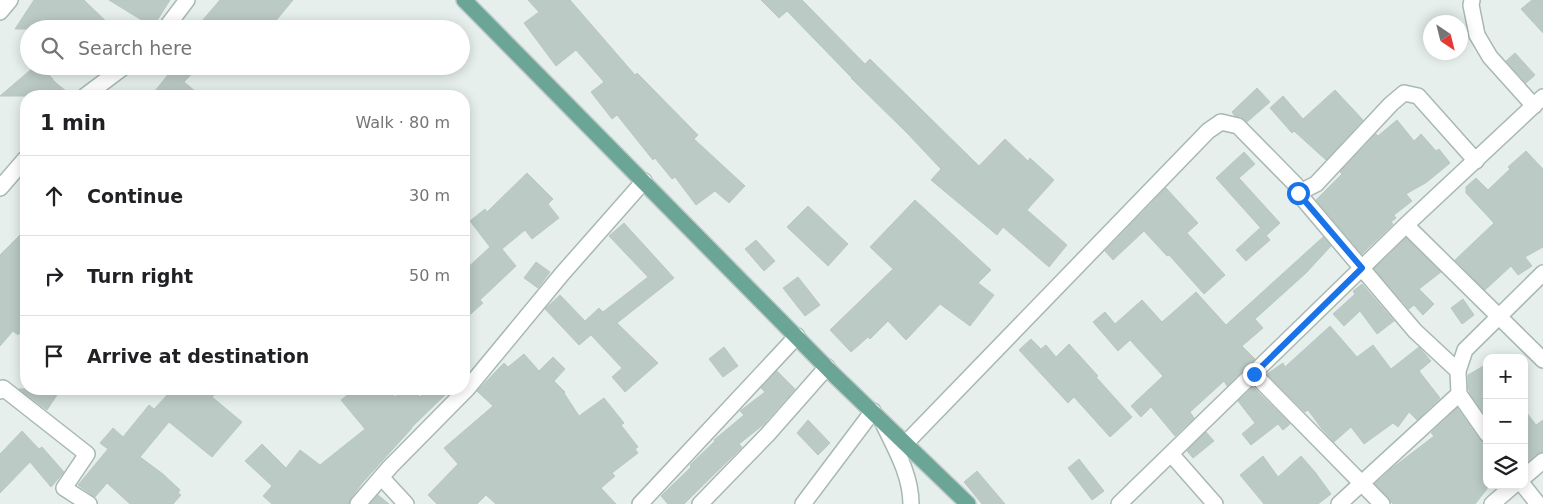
<!DOCTYPE html>
<meta charset="utf-8">
<style>
body{margin:0;font-family:"DejaVu Sans",sans-serif;background:#f2f2f2;color:#202124}
.controls{position:absolute;right:15px;bottom:15px;display:grid;overflow:hidden;border-radius:10px;box-shadow:0 2px 12px #0003}
.controls button{width:45px;height:45px;display:grid;place-items:center;padding:0;border:0;border-bottom:1px solid #e0e0e0;background:#fff;color:#202124;font:25px sans-serif}
.compass{position:absolute;left:1423px;top:15px;width:45px;height:45px;border-radius:50%;background:#fff;box-shadow:0 2px 12px #0003;rotate:145deg}
.stop{position:absolute;width:15px;height:15px;margin:-11px;border:4px solid #1a73e8;border-radius:50%;background:#fff}
.stop.end{background:#1a73e8;border-color:#fff;box-shadow:0 1px 5px #0008}
.list{margin:0;padding:0;list-style:none}
h2{display:flex;justify-content:space-between;align-items:center;height:65px;margin:0;padding:0 20px;font-size:21px}
h2 small{font-size:16px;font-weight:400;color:#757577}
.list li{display:grid;grid-template-columns:32px 1fr auto;gap:15px;align-items:center;box-sizing:border-box;height:80px;padding:0 20px;border-top:1px solid #e0e0e0}
.list b{display:block;font-size:19px;white-space:nowrap}
.list em{font-size:16px;font-style:normal;color:#757577}
.icon{flex:none;width:28px;height:28px;fill:none;stroke:currentColor;stroke-width:2;stroke-linecap:round;stroke-linejoin:round}
.map{position:relative;flex:none;width:1543px;height:504px;overflow:hidden}
.search{position:absolute;background:#fff;box-shadow:0 2px 12px #0003;left:20px;top:20px;width:450px;height:55px;display:flex;align-items:center;gap:12px;box-sizing:border-box;padding:0 18px;border-radius:28px;color:#757577;font-size:19px}
.panel{position:absolute;background:#fff;box-shadow:0 2px 12px #0003;left:20px;top:90px;width:450px;height:305px;border-radius:20px}
.map>svg:first-child{display:block}
.building{fill:#bbcac4;stroke:#b8c9c2}
.lines{fill:none;stroke-linecap:round;stroke-linejoin:round}
.minor-casing{stroke:#a8b8b2;stroke-width:18}
.major-casing{stroke:#c2cac8;stroke-width:18}
.minor{stroke:#fff;stroke-width:15}
.major{stroke:#6aa596;stroke-width:15}
.route{stroke:#1a73e8;stroke-width:6}
</style>
<div class="map">
<svg width="1543" height="504" viewBox="0 0 1543 504">
<rect width="100%" height="100%" fill="#e6efeb"/>
<!-- building -->
<path class="building" d="M34,0H84L114,29H15Z
M109,0H170L153,27Z
M220,0H293L269,29H195Z
M528,0H570L635,75L637,73L698,135L694,139L745,186L729,203L715,191L696,205L675,177L672,179L655,158L653,160L617,115L612,119L591,92L604,82L576,50L556,66L524,23L539,12Z
M761,0H802L865,64L870,59L979,166L1005,139L1028,161L1030,158L1054,180L1027,210L1067,245L1049,267L1003,227L997,235L931,180L941,169L907,133L851,78H852L787,11L779,18Z
M1532,0H1543V33L1521,9Z
M1515,53L1535,75L1526,83L1506,61Z
M35,66H42L55,82L72,96H0Z
M175,66H199L184,82L201,96H151Z
M1257,88L1270,102L1247,122L1241,117L1235,116L1232,112Z
M1335,90L1363,120L1326,160L1294,131L1292,133L1270,108L1283,96L1303,119Z
M1397,120L1414,141L1421,134L1436,151L1439,149L1450,163L1427,182L1406,194L1412,201L1394,215L1396,218L1391,222L1393,224L1362,254L1316,200L1342,174L1340,172L1376,134L1378,136Z
M1526,151L1543,169V247L1525,257L1532,266L1518,275L1511,266L1485,290L1455,260L1494,223L1466,193V187L1476,178L1488,190L1510,169L1508,167Z
M1244,152L1255,164L1239,178L1280,223L1267,235L1216,178Z
M527,173L553,199L548,204L559,218L532,239L525,230L502,249L516,266L480,300L483,303L464,320V271L490,247L470,221L485,209L487,212Z
M1166,188L1198,223L1187,233L1225,275L1204,294L1169,255L1167,256L1144,231L1113,260L1105,251Z
M915,200L991,270L978,283L994,295L970,326L940,304L906,340L888,321L870,339L868,337L851,352L830,330L893,269L870,247Z
M808,206L848,244L828,266L787,227Z
M624,223L674,278L617,323L658,363L625,392L612,377L622,368L591,335L579,345L545,309L560,295L585,321L599,308L603,312L648,277L609,236Z
M1260,228L1270,240L1246,261L1236,250Z
M26,229V326L18,335L13,331L0,346V255Z
M1323,237L1331,246L1306,273L1255,319L1263,328L1242,346L1255,359L1227,386L1224,381L1190,412L1194,418L1175,436L1151,407L1141,417L1131,406L1163,376L1130,340L1118,351L1093,322L1105,312L1115,324L1142,300L1162,322L1196,292L1226,325Z
M1406,238L1441,272L1419,289L1434,304L1423,315L1414,305L1409,309L1374,269Z
M756,240L775,261L764,271L745,249Z
M536,262L550,272L538,288L524,278Z
M798,277L820,305L805,316L783,288Z
M1362,284L1394,321L1377,334L1360,311L1344,326L1333,314L1355,294L1353,291Z
M1463,299L1474,315L1462,324L1451,308Z
M1330,326L1357,357L1373,345L1391,369L1419,347L1431,361L1419,371L1440,398L1417,420L1409,412L1398,427L1393,423L1364,444L1351,427L1334,442L1322,429L1308,410L1305,412L1267,374L1283,363L1285,367Z
M1031,339L1041,349L1046,345L1056,357L1069,344L1098,376L1096,377L1132,417L1110,437L1074,397L1068,403L1019,350Z
M724,347L738,366L723,377L709,359Z
M524,354L539,371L553,357L565,369L554,381L565,392L564,393L579,416L604,398L624,423L621,425L638,447L635,449L638,453L612,473L615,476L601,488L616,504H496L486,495L477,504H437L428,495L458,464L444,448L493,406L477,391L504,363L508,367Z
M1487,364V417L1471,395L1468,388V375Z
M777,371L795,389L763,425L739,444L742,447L684,504H668L661,496L691,467L690,465L715,441L714,440L744,415L740,411L765,392L761,388Z
M1253,387L1290,424L1283,430L1278,424L1251,445L1242,434L1255,423L1238,401Z
M19,389H61L47,410Z
M173,389H220L212,397L242,422L212,457L169,422L140,457L163,474L180,490L178,493L181,495L173,504H130L107,483L95,497L78,485L108,449L100,443L113,428L123,437L149,405L154,409Z
M355,389H388L395,397L404,389H413L420,397L429,389H451L411,428H412L363,482L351,498L349,504H272L263,496L272,486L245,461L262,444L286,468L300,450L320,465L365,429L341,400Z
M1457,408L1479,439L1487,443V489L1475,504H1393L1375,484L1391,469L1434,436L1431,433Z
M1524,409L1536,425L1543,420V452L1537,454L1524,465Z
M808,420L830,443L818,455L797,433Z
M22,431L39,449L42,447L64,472L51,487L30,462L0,493V454Z
M1206,432L1214,441L1193,458L1187,451Z
M1263,456L1278,477L1301,456L1315,472L1331,494L1318,504H1264L1240,475Z
M1079,459L1104,491L1092,500L1068,468Z
M977,471L1005,504H982L964,482Z
M378,495L389,504H370Z"/>
<g class="lines">
<!-- minor casing -->
<g class="minor-casing">
<path id="minor" d="M1472,0L1471,5L1477,35L1490,57L1534,106
M0,12L10,0
M165,29L187,0
M85,96L125,66
M0,188L26,158
M1298,193L1316,184L1391,104L1404,93L1418,96L1476,161
M1406,225L1543,360
M1254,374L1382,504
M464,386L467,389L562,274L644,181
M0,391L3,388L87,454L64,488L89,504
M883,423C895,448 911,475 911,504
M1487,434L1459,394L1458,371L1465,350L1543,273
M905,444L1208,131L1221,122L1238,126L1296,185L1298,193L1415,331L1458,371
M1171,454L1215,504
M381,477L406,504
M1524,477L1543,461
M1523,485L1538,504
M358,504L390,467L467,389
M640,504L797,336
M700,504L768,434L827,367
M803,504L873,411
M1119,504L1406,225L1543,97
M1339,504L1459,394
M1492,504L1514,485"/>
</g>
<!-- major casing -->
<g class="major-casing">
<path id="major" d="M464,0L834,375L968,504"/>
</g>
<!-- minor -->
<use href="#minor" class="minor"/>
<!-- major -->
<use href="#major" class="major"/>
</g>
<g class="lines">
<!-- route -->
<path class="route" d="M1254,374L1362,268L1298,193"/>
</g>
</svg>
<div class="controls">
<button>+</button>
<button>−</button>
<button><svg class="icon" aria-label="layers" viewBox="0 0 24 24"><path d="M12 4l9 5-9 5-9-5zM3 14l9 5 9-5"/></svg></button>
</div>
<svg class="compass" viewBox="-18 -18 36 36"><path d="M0-13l5 13h-10z" fill="#e53935"/><path d="M0 13l5-13h-10z" fill="#757577"/></svg>
<div class="stop" style="left:1298px;top:193px"></div>
<div class="stop end" style="left:1254px;top:374px"></div>
<div class="search"><svg class="icon" aria-label="search" viewBox="0 0 24 24"><circle cx="10" cy="10" r="6"/><path d="M15 15l6 6"/></svg>Search here</div>
<section class="panel">
<h2>1 min<small>Walk · 80 m</small></h2>
<ul class="list">
<li><svg class="icon" aria-label="ahead" viewBox="0 0 24 24"><path d="M12 20V5M6 11l6-6 6 6"/></svg><div><b>Continue</b></div><em>30 m</em></li>
<li><svg class="icon" aria-label="right" viewBox="0 0 24 24"><path d="M7 20v-9h11M14 6l5 5-5 5"/></svg><div><b>Turn right</b></div><em>50 m</em></li>
<li><svg class="icon" aria-label="arrive" viewBox="0 0 24 24"><path d="M6 21V4h12l-3 4 3 4H6"/></svg><div><b>Arrive at destination</b></div></li>
</ul>
</section>
</div>
